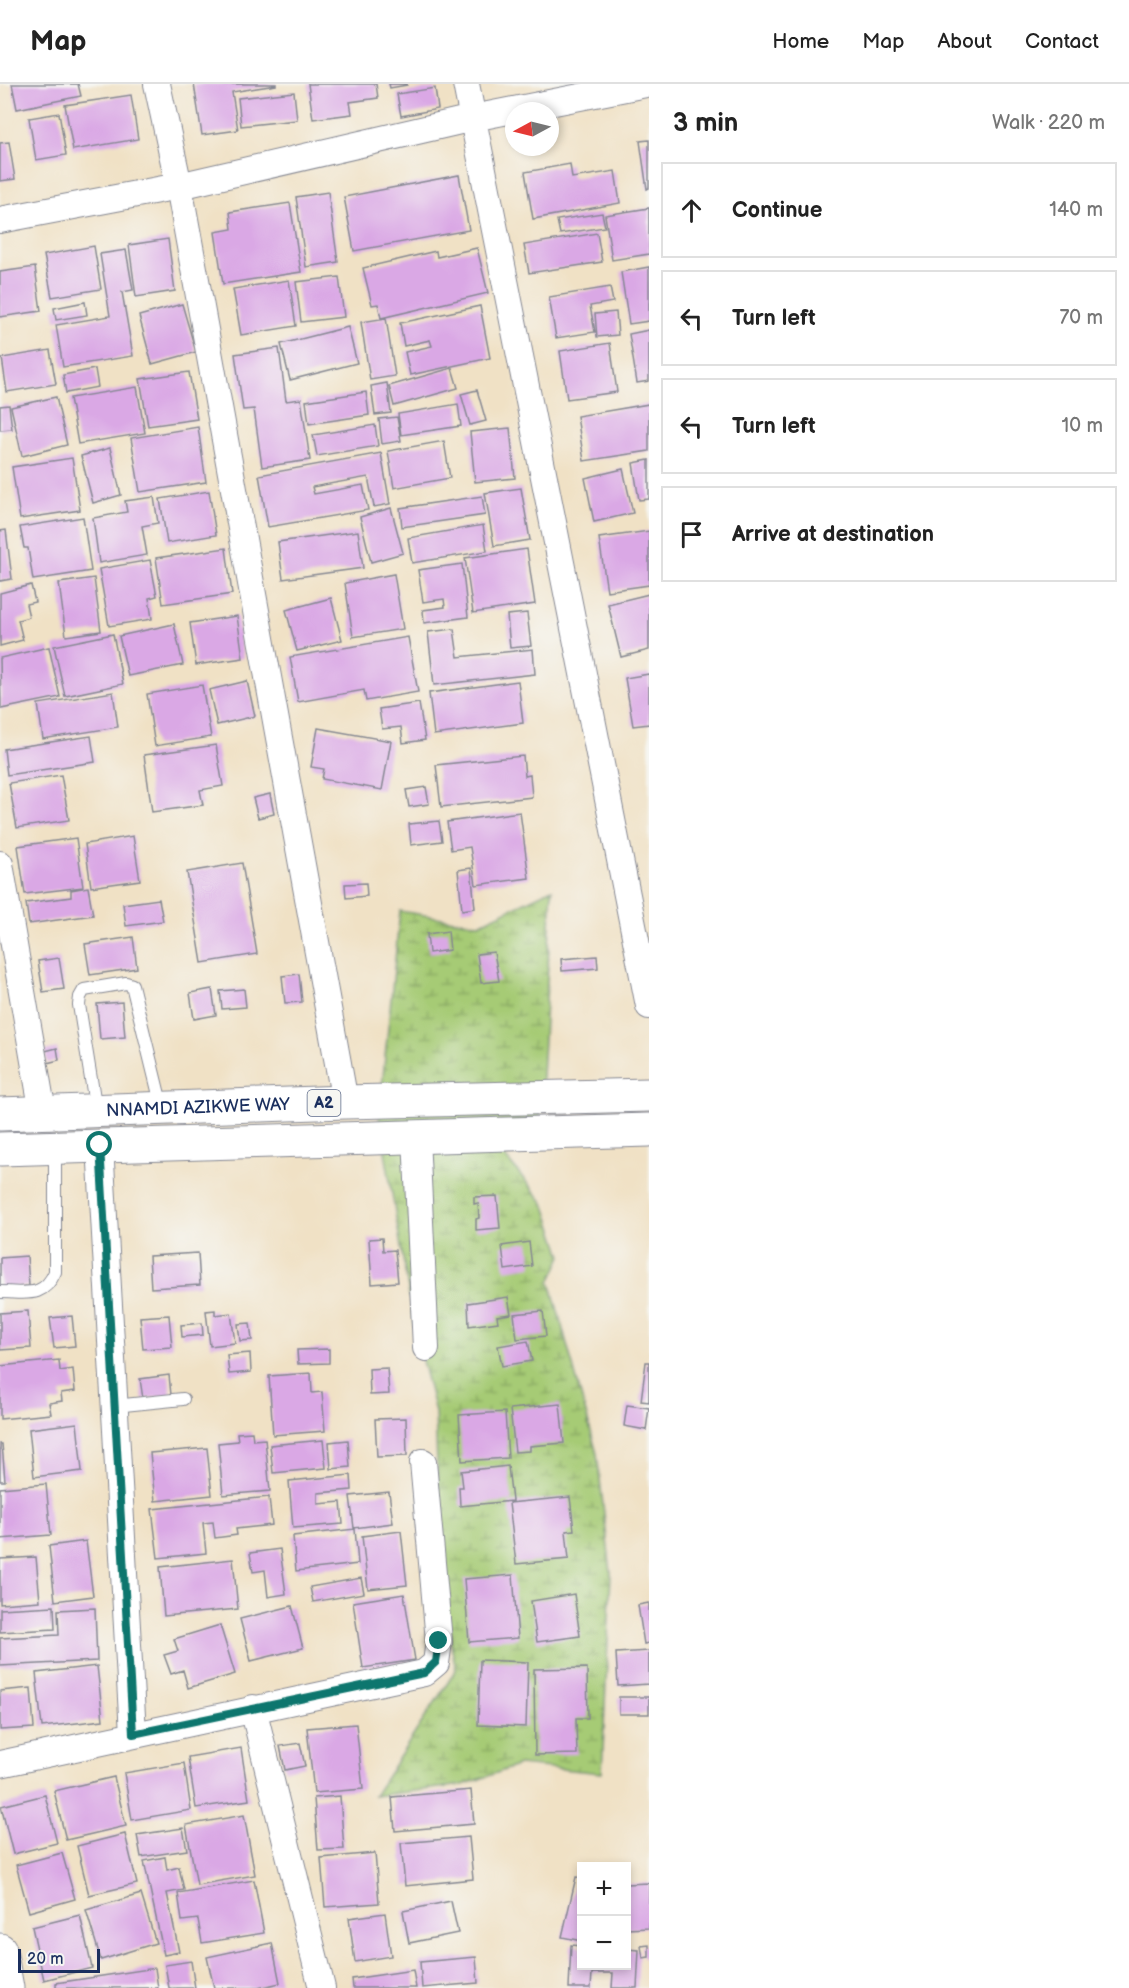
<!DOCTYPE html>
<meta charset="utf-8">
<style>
body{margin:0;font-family:"Balsamiq Sans",sans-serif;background:#f2f2f2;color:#222}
.controls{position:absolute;right:18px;bottom:18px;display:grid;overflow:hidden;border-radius:0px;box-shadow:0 3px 9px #0003}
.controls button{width:54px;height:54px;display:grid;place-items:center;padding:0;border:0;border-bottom:2px solid #e0e0e0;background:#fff;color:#222;font:30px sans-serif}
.compass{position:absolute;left:505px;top:18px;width:54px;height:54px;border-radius:50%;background:#fff;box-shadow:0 3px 9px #0003;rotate:263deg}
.scale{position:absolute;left:18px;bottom:15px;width:82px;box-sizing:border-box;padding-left:6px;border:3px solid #1b2f5e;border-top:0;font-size:16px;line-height:21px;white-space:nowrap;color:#1b2f5e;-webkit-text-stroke:4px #f6f6f2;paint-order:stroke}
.stop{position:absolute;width:18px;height:18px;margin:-14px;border:4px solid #0f766e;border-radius:50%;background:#fff}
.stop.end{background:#0f766e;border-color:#fff;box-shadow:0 2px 6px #0008}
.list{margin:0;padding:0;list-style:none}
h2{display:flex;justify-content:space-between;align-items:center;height:78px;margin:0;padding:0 24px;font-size:26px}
h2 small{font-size:20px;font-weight:400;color:#767676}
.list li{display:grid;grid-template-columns:39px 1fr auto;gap:18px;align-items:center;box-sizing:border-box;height:96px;margin:0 12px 12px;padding:0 12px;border:2px solid #e0e0e0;border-radius:0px}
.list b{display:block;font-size:22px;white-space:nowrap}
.list em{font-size:20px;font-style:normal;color:#767676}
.icon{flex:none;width:33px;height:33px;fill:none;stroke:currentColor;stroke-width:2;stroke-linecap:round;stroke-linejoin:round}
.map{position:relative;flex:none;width:649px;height:1904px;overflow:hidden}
header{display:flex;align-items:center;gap:36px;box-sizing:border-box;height:84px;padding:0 30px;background:#fff;border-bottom:2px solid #e0e0e0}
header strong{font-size:28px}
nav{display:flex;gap:33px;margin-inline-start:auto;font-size:21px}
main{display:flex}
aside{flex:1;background:#fff}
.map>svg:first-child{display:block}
.wetland{fill:url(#wetland-marsh);stroke:#607d69;stroke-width:1.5}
.building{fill:#daa8e5}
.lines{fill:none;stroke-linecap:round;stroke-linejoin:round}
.lane-casing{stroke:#868892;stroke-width:14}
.street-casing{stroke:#868892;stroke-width:28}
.secondary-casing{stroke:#868892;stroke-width:35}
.highway-casing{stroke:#868892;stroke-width:35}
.lane{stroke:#fff;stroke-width:12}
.street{stroke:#fff;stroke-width:26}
.secondary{stroke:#fff;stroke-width:33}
.highway{stroke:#fff;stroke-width:33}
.route{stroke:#0f766e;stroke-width:8}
.labels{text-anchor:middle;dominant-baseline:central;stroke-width:4.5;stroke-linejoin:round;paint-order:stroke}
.shield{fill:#f6f6f2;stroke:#5d6b8a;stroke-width:1.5}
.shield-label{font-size:16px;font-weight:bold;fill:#1b2f5e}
.street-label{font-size:18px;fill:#1b2f5e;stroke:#f6f6f2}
</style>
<header>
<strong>Map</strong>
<nav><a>Home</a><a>Map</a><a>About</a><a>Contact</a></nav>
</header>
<main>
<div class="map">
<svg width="649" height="1904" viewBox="0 0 649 1904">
<defs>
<pattern id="wetland-marsh" width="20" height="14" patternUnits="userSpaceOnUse" patternTransform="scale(1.5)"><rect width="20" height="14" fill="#a6cb74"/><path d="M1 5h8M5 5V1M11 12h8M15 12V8" fill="none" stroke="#86a562"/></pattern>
</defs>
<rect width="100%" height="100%" fill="#f6f6f2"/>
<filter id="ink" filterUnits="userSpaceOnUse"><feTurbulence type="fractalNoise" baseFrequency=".0167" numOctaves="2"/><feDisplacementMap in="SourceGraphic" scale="12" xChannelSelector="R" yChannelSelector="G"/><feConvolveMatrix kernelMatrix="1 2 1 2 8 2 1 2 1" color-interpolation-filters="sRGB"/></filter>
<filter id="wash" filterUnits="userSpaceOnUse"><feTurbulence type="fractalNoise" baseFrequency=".008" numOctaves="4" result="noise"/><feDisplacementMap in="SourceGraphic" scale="24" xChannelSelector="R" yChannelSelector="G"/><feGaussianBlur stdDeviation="1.35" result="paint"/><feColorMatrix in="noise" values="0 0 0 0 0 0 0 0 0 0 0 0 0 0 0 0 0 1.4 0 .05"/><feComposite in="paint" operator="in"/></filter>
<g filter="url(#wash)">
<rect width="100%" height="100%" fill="#f0e1c5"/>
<!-- wetland -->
<path class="wetland" d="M552,805L539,1048L495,1061L544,1119L562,1172L550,1198L597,1370L611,1489L602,1689L519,1681L463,1701L374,1712L456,1586L442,1512L435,1328L416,1253L379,1032L400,827L479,840Z"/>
<g id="blocks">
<!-- building -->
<path class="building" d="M12,0H78L81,12L17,25Z
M194,0H276V1L232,8L238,46L202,51Z
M308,0H376L378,14L350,18L352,30L313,35Z
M389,0H407V1L390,4Z
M435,4L438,25L401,32L397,10Z
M294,8L297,36L241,42L238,14Z
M131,11L138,55L73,66L65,21Z
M59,29L66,71L36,76L29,34Z
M649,56V104L647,105L640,57Z
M9,58L15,95L0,97V59Z
M570,80L572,94L615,87L620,119L533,135L525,88Z
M459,91L469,146L354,167L344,113Z
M328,108L338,178L306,183L296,113Z
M290,119L301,188L223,200L215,148L232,145L230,128Z
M649,124V170L612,176L605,131Z
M602,129L605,143L560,150L557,136Z
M597,149L602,178L529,189L524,161Z
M168,155L175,207L136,213L129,161Z
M94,162L101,205L52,213L44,171Z
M477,164L488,209L381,234L378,220L372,221L363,184L436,167L437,173Z
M126,166L133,206L122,208L133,272L63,283L56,241L110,232L100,170Z
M35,183L41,227L0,233V188Z
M649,183V237L629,240L621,188Z
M339,193L344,233L301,238L296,198Z
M289,196L296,242L241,251L233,205Z
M610,203L613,218L590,222L595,248L556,254L549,213Z
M85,218L87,231L56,236L54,224Z
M182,220L196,268L152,280L139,232Z
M480,222L490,274L410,291L405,268L432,262L430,256L404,262L400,239Z
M616,228L618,251L597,253L595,230Z
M386,234L395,292L370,296L361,238Z
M348,243L357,279L290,296L281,260Z
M649,246V297L637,299L629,250Z
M610,259L617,308L567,315L560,267Z
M279,264L286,317L301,315L310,376L262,383L254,325L243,326L235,270Z
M50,266L56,300L7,308L2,274Z
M452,284L458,304L394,322L389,302Z
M95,285L98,303L66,309L63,291Z
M189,288L197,335L148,342L140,295Z
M387,299L391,329L375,331L371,302Z
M137,303L145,349L78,360L70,314Z
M477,306L486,337L470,341L461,310Z
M366,308L369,331L309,340L306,317Z
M56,313L67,361L22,372L11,323Z
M458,320L461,342L401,351L398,330Z
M649,320V367L584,377L577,332Z
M9,321L12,345L0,346V322Z
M397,333L401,357L382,360L379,335Z
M375,341L378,362L317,372L313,351Z
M198,343L206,398L140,408L131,354Z
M510,344L515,394L475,398L470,348Z
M444,357L450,394L394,404L388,367Z
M110,364L121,411L93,419L81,372Z
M381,369L390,420L374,423L368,393L312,403L314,410L363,401L368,426L268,443L259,391Z
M72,374L80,426L20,435L12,383Z
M649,376V415L639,416L633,379Z
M623,385L633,429L594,438L585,394Z
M521,404L530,456L494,462L485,409Z
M209,407L216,451L167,459L160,415Z
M482,412L485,431L402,443L400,424Z
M154,413L158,439L142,442L147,471L99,479L93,434L127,428L125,417Z
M391,424L403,469L371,478L360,433Z
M83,433L91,487L33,496L28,464H24L20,443Z
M483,441L487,467L412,479L408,454Z
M6,446L12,495L0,497V447Z
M358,447L363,484L283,495L278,458Z
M649,447V501L607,507L599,454Z
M226,464L232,510L163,520L156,474Z
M527,465L535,520L473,529L465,474Z
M150,476L157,512L149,514L152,535L109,542L99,485Z
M462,480L468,533L424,539L423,526L445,523L444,515L423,518L418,486Z
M394,490L403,545L353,553L345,499Z
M94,494L101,547L66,552L59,499Z
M31,501L35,518L26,520L29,533L18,536L23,556L0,562V509Z
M649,510V566L621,573L608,520Z
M331,514L342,556L297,567L286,526Z
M527,529L531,562L510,564L507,531Z
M237,532L243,574L196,581L190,539Z
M174,540L183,581L128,592L119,552Z
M454,545L458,573L533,565L535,590L434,601L428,548Z
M113,550L123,600L65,612L54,562Z
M408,553L418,608L366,617L364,606L298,618L290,573Z
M49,563L60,613L1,625L0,574Z
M649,590V640L633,642L625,594Z
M247,597L255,632L217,641L209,606Z
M518,597L523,639L434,651L429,609Z
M202,601L211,653L155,662L147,610Z
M113,608L118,643L43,655L38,620Z
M419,619L425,656L403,659L401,643L382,645L379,625Z
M318,644L391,657L382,706L322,695L324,685L311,683Z
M91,652L95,678L7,691L4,665Z
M216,661L223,702L200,706L203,721L152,728L144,671Z
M523,672L525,692L530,691L532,713L441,723L436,681Z
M61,691L69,736L17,744L9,699Z
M426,703L429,720L409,723L406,706Z
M270,710L274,730L258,734L253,714Z
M520,728L529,794L476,801L470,763L451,766L447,738Z
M439,737L442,757L411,761L409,740Z
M133,752L140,796L91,803L85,760Z
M76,754L83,803L25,810L18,762Z
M242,779L257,870L202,879L187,788Z
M471,784L475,824L462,826L458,786Z
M366,799L367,812L346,814L345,800Z
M88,803L93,831L29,840L26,819L71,813V806Z
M159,815L163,837L126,842L123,820Z
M448,847L450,866L429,869L427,850Z
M133,853L137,884L90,891L85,860Z
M494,868L499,897L481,899L477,870Z
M597,872L598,884L562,887L561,875Z
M59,874L64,905L43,908L38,877Z
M299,890L302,918L285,919L282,892Z
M212,905L216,931L194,935L190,909Z
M244,905L246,923L222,925L220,907Z
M122,918L125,953L100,955L97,920Z
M57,964L59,976L47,979L45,967Z
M497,1112L500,1144L476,1146V1135L479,1134L478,1119L474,1120V1113Z
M382,1154L383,1167L395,1166L398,1198L372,1200L369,1155Z
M529,1158L532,1182L505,1186L502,1162Z
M198,1169L200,1201L151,1204L149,1172Z
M27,1172L29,1202L0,1204V1174Z
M508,1213L511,1230L497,1232L498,1238L469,1242L468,1219Z
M215,1226V1231L231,1229L235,1259L210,1262L206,1227Z
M28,1227L31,1264L0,1266V1229Z
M543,1227L546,1252L517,1255L514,1230Z
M169,1231L172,1263L143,1265L140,1233Z
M72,1232L75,1262L54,1264L50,1234Z
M202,1239L203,1251L182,1253L181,1241Z
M250,1239L252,1256L240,1257L238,1240Z
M528,1257L532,1277L502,1282L498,1262Z
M329,1265V1279L298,1280L297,1266Z
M250,1269L251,1288L229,1290L227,1271Z
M59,1276L60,1287L73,1285L75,1307L61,1309L62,1317L49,1319L51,1330L0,1335V1282Z
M646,1278H649V1318L641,1317Z
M387,1284L389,1310L370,1311L369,1285Z
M311,1289L312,1309L322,1308L325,1347L273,1351L269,1292Z
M169,1291L171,1311L143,1315L140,1295Z
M560,1320L564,1359L530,1362V1367L515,1368L510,1325Z
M627,1321L649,1324L646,1346L624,1342Z
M505,1328L508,1374L462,1377L459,1331Z
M406,1334L407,1372L377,1373L375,1335Z
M77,1339L82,1387L34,1393L29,1345Z
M252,1348L253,1356L265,1355L270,1407L223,1411L218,1359L238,1357L237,1349Z
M323,1356L326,1384L273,1389L270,1361Z
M348,1356L350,1383L331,1385L329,1358Z
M0,1360H2L5,1397H0Z
M207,1364L212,1411L155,1417L150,1369Z
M508,1382L512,1417L460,1422L459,1403H463L461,1387Z
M351,1391L352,1406L318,1409V1420L341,1418L343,1440L293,1444L289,1397Z
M46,1400L51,1451L0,1455V1404Z
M389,1408L393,1439L354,1444L350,1412Z
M269,1413L272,1441L236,1445L237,1451L215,1454L213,1438L203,1439L206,1469L158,1474L152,1425Z
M570,1413L574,1446L566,1447L569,1475L516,1480L509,1419Z
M355,1445L358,1480L296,1487L293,1452Z
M401,1447L407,1501L368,1505L362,1452Z
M86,1457L93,1512L55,1517L49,1462Z
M280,1465L286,1510L268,1513L265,1486L253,1488L250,1469Z
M36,1473L40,1517L0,1520V1475Z
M233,1475L238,1525L164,1532L160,1483Z
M513,1491L518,1554L469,1558L464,1495Z
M361,1494L364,1509L313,1518L310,1503Z
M404,1510L415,1576L363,1584L353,1518Z
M574,1510L580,1552L537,1558L531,1517Z
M649,1519V1559L644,1560L638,1521Z
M54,1522L55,1545L0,1548V1525Z
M292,1522L303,1564L251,1577L240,1535Z
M95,1524L97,1577L0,1582V1554L59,1551L58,1526Z
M220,1541L235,1590L188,1604L183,1586L171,1590L164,1571L178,1567L174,1555Z
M649,1567V1600L618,1602L616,1569Z
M480,1576L528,1578L526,1643L478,1641Z
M97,1582L103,1636L42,1643L36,1589Z
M587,1584L588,1634H576L577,1670L535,1671L534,1585Z
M31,1604L34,1644L0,1646V1607Z
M619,1613H649V1630H619Z
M356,1640L363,1705L314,1709L307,1644Z
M300,1659L305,1682L285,1686L280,1662Z
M241,1664L249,1716L196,1724L188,1673Z
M184,1679L191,1726L132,1736L124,1689Z
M114,1693L126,1742L66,1756L54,1707Z
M471,1706L474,1740L395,1747L392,1713Z
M45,1711L57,1759L13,1770L1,1722Z
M340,1712L344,1765L318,1766L314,1714Z
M244,1731L255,1791L197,1801L186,1741Z
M183,1744L187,1766L141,1773L137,1751Z
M125,1750L137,1800L89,1811L77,1762Z
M469,1753L473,1795L405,1802L401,1759Z
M62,1769L75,1815L29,1828L16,1781Z
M375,1769L379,1819L325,1823L321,1774Z
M165,1773L167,1786L179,1783L184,1806L167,1809L179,1868L164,1871L144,1777Z
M576,1793L582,1794V1857L562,1853Z
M254,1796L264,1849L202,1859L198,1835L182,1837L178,1809Z
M649,1799V1844L626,1845V1800Z
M141,1810L156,1859L101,1876L86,1826Z
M451,1817L458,1849L409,1859L403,1827Z
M385,1829L391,1872L355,1878L349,1834Z
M80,1831L92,1884L44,1896L32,1843Z
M272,1859L280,1899L258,1904H214L207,1873Z
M571,1861L582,1862V1882H626V1865L639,1866L637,1904H612L613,1889H592L591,1904H569Z
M649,1861V1873L643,1874L641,1862Z
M476,1873L478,1899L422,1904L420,1878Z
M191,1877L195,1904H169L165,1881Z
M155,1884L158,1904H56V1899Z
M413,1886L416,1904H353L352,1895Z"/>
</g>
</g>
<g filter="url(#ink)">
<use href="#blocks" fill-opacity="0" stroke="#868892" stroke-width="1.5"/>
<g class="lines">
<!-- lane casing -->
<g class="lane-casing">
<path id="lane" d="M96,1026L79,921L80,913L84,906L126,899L132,901L162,1023
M0,1208C26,1208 43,1215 55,1188V1066
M114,1322L183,1315"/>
</g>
<!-- street casing -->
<g class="street-casing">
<path id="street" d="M157,0L179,102L345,1018
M466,0L649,922
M0,136L179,102L473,34L646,0
M0,780L43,1029
M416,1053L426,1264
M100,1061L133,1650
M253,1624L322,1904
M0,1680L424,1589L436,1579L439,1557L423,1378"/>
</g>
<!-- secondary casing -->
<g class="secondary-casing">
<path id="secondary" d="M0,1866L7,1904"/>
</g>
<!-- highway casing -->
<g class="highway-casing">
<g id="highway">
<path id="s1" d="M0,1030L345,1018L649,1011"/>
<path d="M0,1065L649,1046"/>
</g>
</g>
<!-- lane -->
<use href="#lane" class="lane"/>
<!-- street -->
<use href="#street" class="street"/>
<!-- secondary -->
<use href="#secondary" class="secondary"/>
<!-- highway -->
<use href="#highway" class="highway"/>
</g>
</g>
<g class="lines" filter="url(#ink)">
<!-- route -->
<path class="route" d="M100,1061L133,1650L424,1589L436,1578L439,1557"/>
</g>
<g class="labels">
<!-- shield labels -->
<rect class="shield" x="307.5" y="1006" width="33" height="26" rx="4.5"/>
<g class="shield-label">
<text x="324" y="1019">A2</text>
</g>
<!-- street labels -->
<g class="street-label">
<text stroke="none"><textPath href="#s1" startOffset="198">NNAMDI AZIKWE WAY</textPath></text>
</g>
</g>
</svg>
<div class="controls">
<button>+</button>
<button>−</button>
</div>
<svg class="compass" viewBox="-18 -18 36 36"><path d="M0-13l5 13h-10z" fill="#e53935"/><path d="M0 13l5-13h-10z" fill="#767676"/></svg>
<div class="scale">20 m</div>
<div class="stop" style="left:100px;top:1061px"></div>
<div class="stop end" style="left:439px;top:1557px"></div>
</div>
<aside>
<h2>3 min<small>Walk · 220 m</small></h2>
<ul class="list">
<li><svg class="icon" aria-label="ahead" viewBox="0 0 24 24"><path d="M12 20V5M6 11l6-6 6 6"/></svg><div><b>Continue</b></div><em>140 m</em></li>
<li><svg class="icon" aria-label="left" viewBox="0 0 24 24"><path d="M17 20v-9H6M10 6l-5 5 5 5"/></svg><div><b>Turn left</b></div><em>70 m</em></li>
<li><svg class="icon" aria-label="left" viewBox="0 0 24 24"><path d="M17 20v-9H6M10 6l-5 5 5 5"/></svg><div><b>Turn left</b></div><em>10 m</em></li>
<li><svg class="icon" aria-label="arrive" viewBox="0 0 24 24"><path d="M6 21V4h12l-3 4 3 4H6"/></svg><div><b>Arrive at destination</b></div></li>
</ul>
</aside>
</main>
